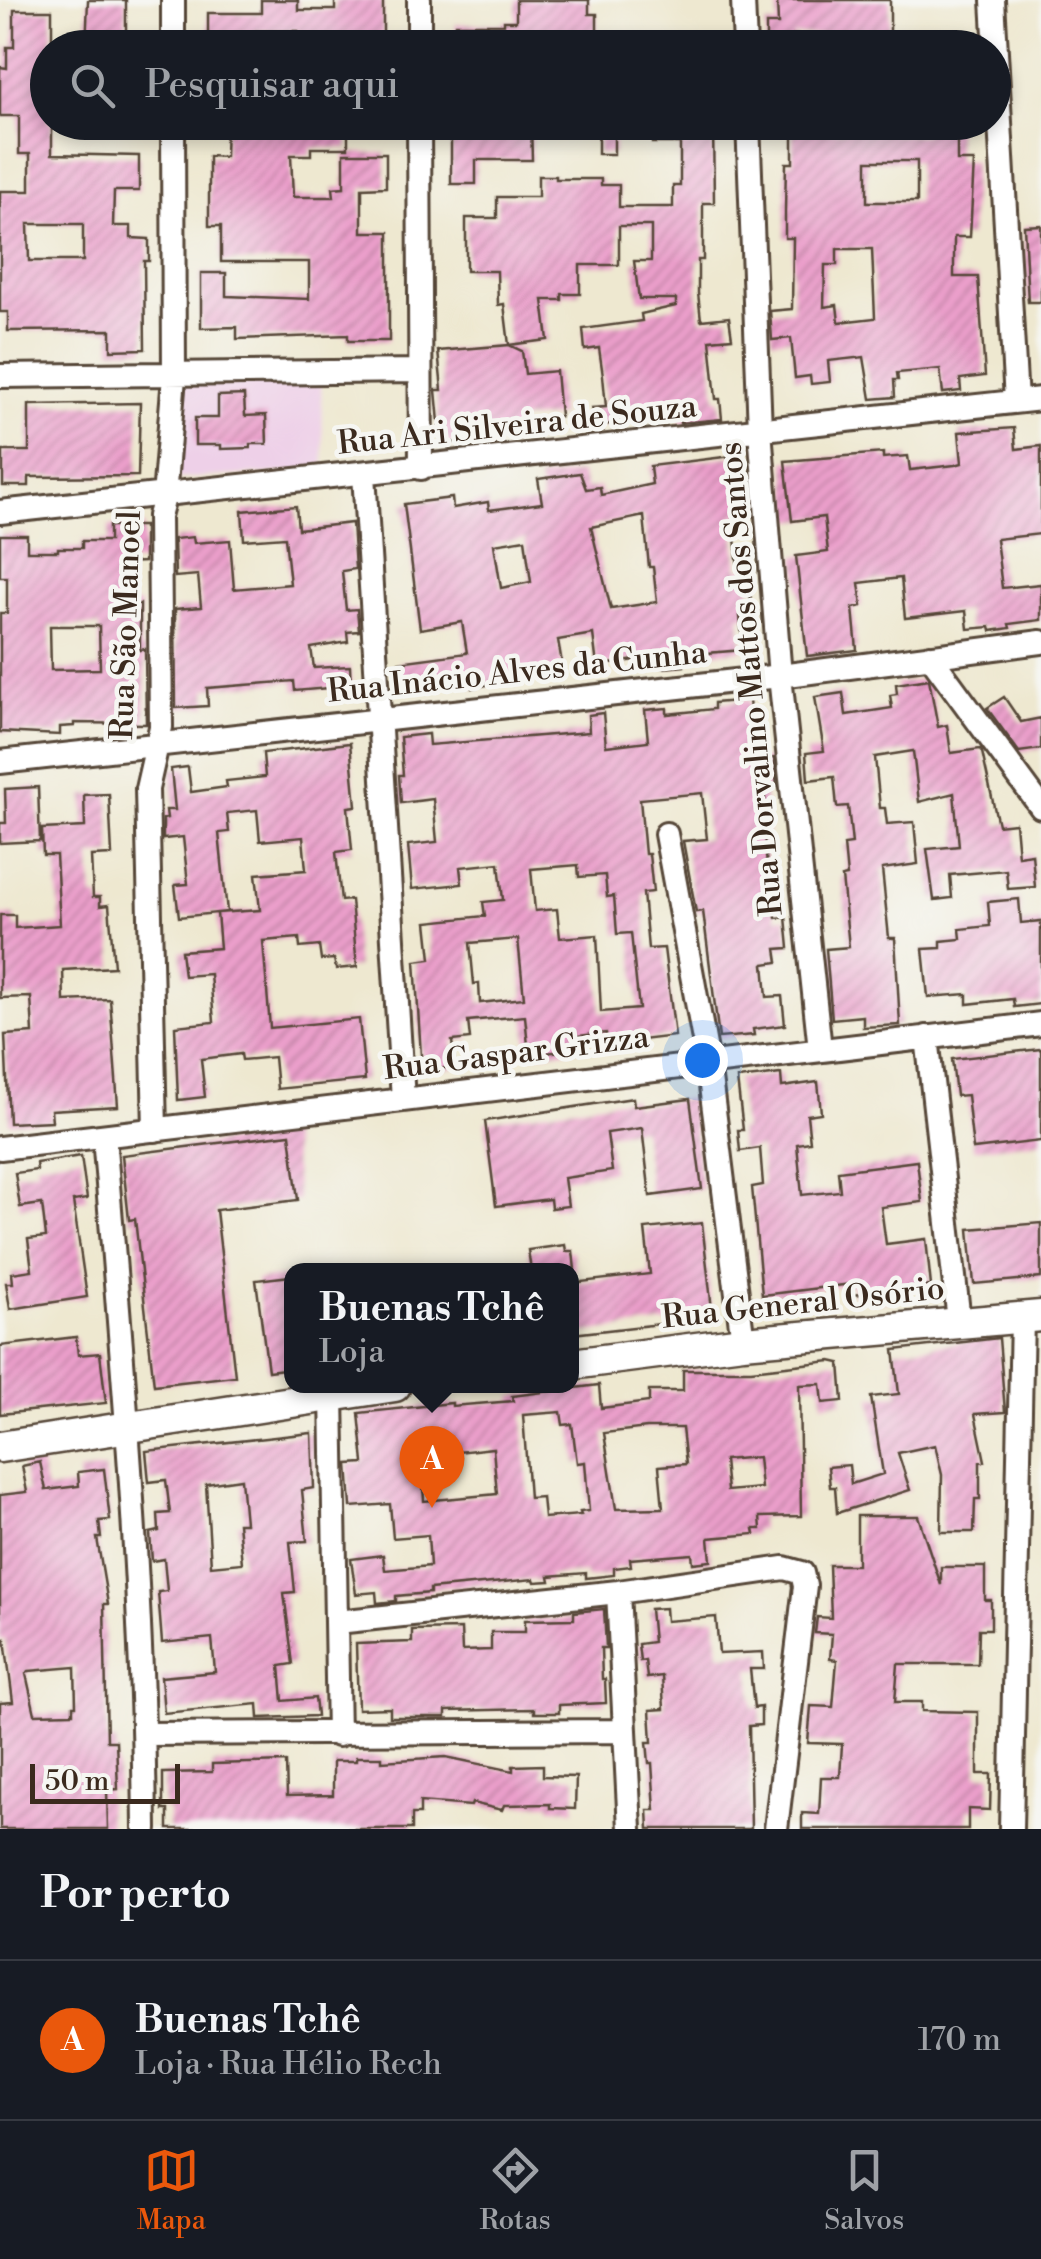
<!DOCTYPE html>
<html lang="pt">
<meta charset="utf-8">
<style>
body{margin:0;font-family:"Libre Bodoni",serif;background:#242831;color:#f1f3f6}
.scale{position:absolute;left:30px;bottom:25px;width:150px;box-sizing:border-box;padding-left:10px;border:5px solid #3b2a1e;border-top:0;font-size:28px;line-height:35px;white-space:nowrap;color:#3b2a1e;-webkit-text-stroke:8px #f6f6f2;paint-order:stroke}
.you{position:absolute;left:702px;top:1060px;width:35px;height:35px;margin:-25px;border:8px solid #fff;border-radius:50%;background:#1a73e8;box-shadow:0 0 0 15px #1a73e833}
.badge{display:grid;place-items:center;width:65px;height:65px;border-radius:50%;background:#ea580c;color:#fff;font-size:32px;font-weight:700}
.pin{position:absolute;translate:-50% -82px;filter:drop-shadow(0 2px 5px #0008)}
.pin::after{content:'';position:absolute;top:52px;width:35px;height:30px;background:inherit;clip-path:polygon(0 0,100% 0,50% 100%)}
.popup{position:absolute;left:284px;top:1263px;width:295px;height:130px;box-sizing:border-box;display:grid;place-content:center;border-radius:20px;background:#171b24;filter:drop-shadow(0 2px 8px #0005);font-size:32px;white-space:nowrap;color:#9ea1a6}
.popup b{font-size:38px;color:#f1f3f6}
.popup::after{content:'';position:absolute;left:50%;top:100%;margin-left:-20px;border:20px solid transparent;border-top-color:#171b24}
.list{margin:0;padding:0;list-style:none}
h2{display:flex;justify-content:space-between;align-items:center;height:130px;margin:0;padding:0 40px;font-size:42px}
h2 small{font-size:32px;font-weight:400;color:#9ea1a6}
.list li{display:grid;grid-template-columns:65px 1fr auto;gap:30px;align-items:center;box-sizing:border-box;height:160px;padding:0 40px;border-top:2px solid #363941}
.list b{display:block;font-size:38px;white-space:nowrap}
.list p{margin:0;font-size:32px;white-space:nowrap;color:#9ea1a6}
.list em{font-size:32px;font-style:normal;color:#9ea1a6}
.icon{flex:none;width:55px;height:55px;fill:none;stroke:currentColor;stroke-width:2;stroke-linecap:round;stroke-linejoin:round}
.map{position:relative;flex:none;width:1041px;height:1829px;overflow:hidden}
.search{position:absolute;background:#171b24;box-shadow:0 5px 15px #0003;left:30px;right:30px;top:30px;height:110px;display:flex;align-items:center;gap:25px;box-sizing:border-box;padding:0 35px;border-radius:55px;color:#9ea1a6;font-size:38px}
.sheet{height:290px;background:#171b24}
nav{display:flex;justify-content:space-around;align-items:center;box-sizing:border-box;height:140px;border-top:2px solid #363941;background:#171b24;font-size:28px;color:#9ea1a6}
nav a{display:grid;justify-items:center;gap:5px}
nav .on{color:#ea580c}
.map>svg:first-child{display:block}
.built{fill:#eed0e8}
.building{fill:url(#building-hatch);fill-rule:evenodd}
.lines{fill:none;stroke-linecap:round;stroke-linejoin:round}
.minor-casing{stroke:#564639;stroke-width:28}
.tertiary-casing{stroke:#564639;stroke-width:35}
.minor{stroke:#fff;stroke-width:22}
.tertiary{stroke:#fff;stroke-width:30}
.labels{text-anchor:middle;dominant-baseline:central;stroke-width:9;stroke-linejoin:round;paint-order:stroke}
.street-label{font-size:32px;fill:#3b2a1e;stroke:#f6f6f2}
</style>
<div class="map">
<svg width="1041" height="1829" viewBox="0 0 1041 1829">
<defs>
<pattern id="building-hatch" width="6" height="6" patternUnits="userSpaceOnUse" patternTransform="scale(2.5)"><rect width="6" height="6" fill="#eb9fcb"/><path d="M-1 1l2-2M0 6l6-6M5 7l2-2" fill="none" stroke="#c082a4"/></pattern>
</defs>
<rect width="100%" height="100%" fill="#f6f6f2"/>
<filter id="ink" filterUnits="userSpaceOnUse"><feTurbulence type="fractalNoise" baseFrequency=".01" numOctaves="2"/><feDisplacementMap in="SourceGraphic" scale="20" xChannelSelector="R" yChannelSelector="G"/><feConvolveMatrix kernelMatrix="1 2 1 2 8 2 1 2 1" color-interpolation-filters="sRGB"/></filter>
<filter id="wash" filterUnits="userSpaceOnUse"><feTurbulence type="fractalNoise" baseFrequency=".0048" numOctaves="4" result="noise"/><feDisplacementMap in="SourceGraphic" scale="40" xChannelSelector="R" yChannelSelector="G"/><feGaussianBlur stdDeviation="2.25" result="paint"/><feColorMatrix in="noise" values="0 0 0 0 0 0 0 0 0 0 0 0 0 0 0 0 0 1.4 0 .05"/><feComposite in="paint" operator="in"/></filter>
<g filter="url(#wash)">
<rect width="100%" height="100%" fill="#eee8d0"/>
<!-- built -->
<path class="built" d="M321,381L324,470L176,479L177,383Z"/>
<g id="blocks">
<!-- building -->
<path class="building" d="M88,0H126V47L86,48Z
M261,0H298V10H335V0H383V48L298,47V31H256L255,48H208V13H261Z
M516,0H589V14H597V48H528V43L455,46L456,24H504V21H516Z
M777,0H890V39H883V48H827V35H794V45L766,46V24H778Z
M14,10H52V48H48V122H52V154L139,156V191H114L113,226H131V238L149,239V261H144L145,349L111,350V330L8,331V312H0V191H30V154H19V116H0V67L7,68V47H14ZM28,224H83V261H29Z
M226,122H348V148H311V155H291L293,197H334L333,188L344,187V153H386V187L362,188V232H389V341H348V335L237,339V327L201,328V273H226V296L309,299V262H221V226H209V156L225,157Z
M598,122H614V154H598Z
M652,122H713L714,203H703V260H698V293L701,320L729,317L732,338L710,340L716,399H720L722,419L680,423L679,409L618,415L619,423L594,426L592,408L606,407L603,376L599,348L585,350L583,329L642,321L641,314L676,306V299H639L634,261H651V226H619V265H580V294H562V300H543L548,340L509,345L522,351L525,374L556,371L560,416L518,420L519,430L496,433V438L441,444L436,390H442L438,351L509,345L504,304L498,305L497,271H466V218H497V197H538V176H556V179H601V185H619V207H673V186H680V143H652Z
M846,122H892V135H925V128H957V161H974L970,237H954V277H978L985,376L960,379L961,391L943,393L940,369L897,373L898,380H894L895,397L871,399L864,357L828,361L830,382L811,384L810,376L795,378L791,338L772,340L770,311L792,309L793,238H785V211L786,163H793V132L846,131ZM867,161H917V202H867ZM837,249H872L875,318L839,322L837,305L824,307L825,265H837Z
M500,124H531L532,160H476V184H451V136H500Z
M1041,225V302H1028L1024,226Z
M244,395L245,416L266,415L267,444H250V448L221,449V445H195V418H218V396Z
M140,403L138,476L29,477V486H3V451H29V405Z
M1014,428L1016,449L1041,446V534L996,539L1002,588L1041,584V620L1009,624L1010,628L991,631L990,627L968,629L966,611L905,618L901,578L859,583L862,606L853,608L857,650L807,656L796,556L828,552L824,517L792,521L785,461L883,453V458L908,456L910,470L955,465L962,463L959,432Z
M741,455L746,514L733,516L738,569L748,568L752,615L740,616L743,650L683,655L684,666L662,668L661,656L597,666L593,634L558,640L563,669L472,688L471,681L438,686L437,681L401,683L399,662L467,653L462,622L420,629L404,504L452,498L453,508L488,502L489,510L542,503L538,479L580,473L586,489L600,487L601,495L652,484L650,466ZM644,516L649,567H653L657,602L611,609L591,527ZM525,539L531,582L501,588L494,544Z
M296,506L298,529L352,523L355,569L342,571L346,610L357,609L359,631L347,632L348,642L311,648L314,668L350,666L351,686L295,691L294,681L207,688L208,706L176,708L175,609L201,607L198,575L175,577L174,539L193,537L194,543L230,540L234,589L290,584L285,537L244,540L242,511Z
M109,526H144V562L125,563L126,598H131V604H140V650L145,649L146,724L74,723V726L60,727V735L0,732V613H7V577H0V535H27V551H58V548H82V541H109ZM50,626H99L100,669L51,670Z
M929,679L938,727L947,725L951,753L980,749L982,752L998,825L1015,823L1018,856L1032,854L1035,887L1008,889L1006,870L950,875L952,898L934,900L927,849L959,846L954,793L919,802L913,751L875,757L880,808H885L887,824L914,822L918,864L882,869L889,938H895L900,1025L863,1027V1016L832,1019L826,949L849,947L842,877L847,876L844,845L852,844L848,806L837,807L834,777L808,780L806,753L824,751L815,697L843,693L846,715L892,708L890,695L897,694L896,684Z
M1004,697L1021,722L1041,718V749L1019,752L987,708Z
M749,700L755,760L774,758L777,787L764,788L768,833L764,834L769,889H773L776,918L786,917L789,948L776,949L778,962L764,964L767,997L782,996L785,1025L753,1029L754,1035L719,1038L703,911L696,912L683,841L707,839L702,793L640,799L645,854H649L653,892L643,893L648,949L664,948L675,1036L641,1040L642,1048L608,1052L606,1033L576,1036L578,1049L529,1055L525,1016L468,1021L470,1039L452,1041L455,1067L422,1071L415,961L431,959L427,922L485,916L483,902L503,900L499,863L460,867L462,884L412,889L408,845L437,842L433,799L401,803L399,775H403L400,737L428,734L429,745L589,732L588,715L603,713L606,746L648,741L645,710L667,708V714L714,709V703ZM578,865L579,877L605,875L607,897L614,896L617,934L631,933L639,1009L601,1012L597,935L560,938L557,909L535,911L531,869ZM518,939L524,998L480,1003L479,983L474,984L470,943Z
M350,743L356,806L348,807L352,850L336,852L341,901L351,900L357,967L336,969L334,959L321,960L319,946L300,948L299,938L263,941L270,1028L359,1019L365,1080L277,1089L274,1057L242,1060L241,1054L201,1059L205,1097L178,1100L175,1026L214,1022L210,974L184,976L181,951L220,948L217,913L260,910L256,874L306,870L303,837L260,841L257,810L227,813L229,832L219,833L227,912L179,917L175,885L188,884L183,837L163,839V819L167,818L166,810H175L171,769L188,767L191,792L227,787L226,781L265,777L263,753Z
M38,787L40,841L0,843V823H6L5,789Z
M109,794L112,855L91,856L93,897H100V906L109,905L114,967L63,970L64,1001L110,999L118,1106L51,1110L52,1121L9,1123L5,1035L33,1033L31,997L0,998V915H15V928L60,925L56,855H43L42,829L85,827L84,795Z
M1019,899L1021,923L1041,921V1004L1014,1007L1013,999L967,1004V994L928,997L923,949L941,948V941L961,939L960,929L990,926L988,902Z
M1041,1049V1141L973,1149L967,1095L956,1096L952,1059Z
M781,1074L782,1087L818,1082L821,1113L807,1115L810,1142L797,1144L802,1195L840,1191L838,1171L917,1161L922,1202L881,1207L886,1244L926,1239L931,1286L903,1289L904,1298L876,1302L875,1292L853,1295L852,1284L762,1295L752,1187L763,1185L760,1148L740,1151L738,1130H743L737,1079Z
M633,1098L634,1106L690,1099L702,1189L650,1196L642,1128L607,1133L612,1171L564,1178L568,1206L551,1208L550,1199L496,1206L485,1121Z
M290,1134L298,1200L216,1210L235,1376L154,1385L135,1219L129,1220L122,1155Z
M81,1156L87,1199L73,1201L87,1297L10,1309L6,1283H13L12,1273L32,1270L28,1239L46,1237L42,1204L20,1207L15,1173L37,1170L36,1163Z
M702,1223L713,1318L572,1334V1283L650,1274L645,1229Z
M1041,1223V1278L974,1284L969,1229Z
M565,1245L566,1251H573L575,1270H531L528,1250Z
M291,1276L292,1368L268,1371L256,1280Z
M76,1337L78,1355L100,1353L106,1403L0,1414V1346Z
M999,1338L1005,1412L975,1414L985,1461L980,1462V1499H975L974,1532H941L942,1475L935,1445L898,1453L910,1490L837,1513L835,1487H830L828,1467L849,1465L851,1484L883,1474L871,1397L899,1394L894,1350Z
M831,1361L840,1363L843,1401L823,1403L821,1384L799,1385L801,1516L760,1517L761,1529H754L755,1534L709,1538L711,1561L693,1563L692,1554L630,1559L631,1566L614,1568V1575L586,1578V1573L549,1576L550,1581L535,1582L534,1579L430,1589V1593L396,1596V1601L377,1603L376,1592L356,1594L351,1559L383,1555L385,1570L430,1566L428,1535L393,1538L390,1504L351,1507L348,1464L364,1463L359,1413L452,1403V1406L513,1401L512,1396L599,1385L601,1408L649,1402V1391H683V1370H751ZM561,1412L563,1425L572,1424L577,1463L585,1462L589,1511L580,1512L581,1515L544,1518L542,1497L529,1498L523,1415ZM647,1428H682L686,1464L659,1466L663,1508L616,1509L604,1433ZM493,1448L497,1494L424,1501L422,1470L458,1466L457,1452ZM758,1457L761,1488L727,1491L724,1460Z
M312,1433L314,1488L302,1490L307,1541L290,1542L295,1592L284,1593L293,1664L280,1666L283,1701L315,1698L317,1716L259,1718L258,1704L164,1713L161,1677L215,1672L212,1638L162,1643L158,1592L167,1591L164,1559L152,1561L150,1533L159,1531L158,1514L170,1513L166,1480L149,1482L146,1451ZM241,1479L245,1523H238L242,1563L211,1566L206,1484Z
M40,1462L46,1490L79,1486L78,1472L104,1469L110,1520L99,1521L101,1538H97L108,1604H104L107,1741H116L118,1789L107,1790L108,1829H0V1703L13,1702L5,1639L0,1640V1495L27,1492L22,1466ZM75,1667L76,1706H73V1713L35,1714L26,1674L29,1671Z
M857,1516H918L941,1585V1567H985V1600H991V1629H979L978,1664H898L895,1702H922V1711L978,1712V1774H991L990,1810L968,1809V1829H802V1813L819,1814L821,1777H840L842,1744L808,1743L811,1706L833,1707L837,1660L830,1659L832,1634L815,1633L817,1617L831,1618L829,1565H857Z
M665,1608L666,1621L716,1617L719,1654L763,1652L764,1669H750L754,1708L761,1707V1725L749,1726L751,1829H649L648,1810H655L652,1763H649L647,1742H652L650,1710L664,1709L662,1676L647,1678L645,1660L640,1661L638,1644L653,1642L650,1609Z
M604,1609L606,1648H601L602,1679H605L606,1703L559,1705V1713H534V1709L446,1711V1717H390V1708L358,1709L356,1644L412,1642V1630L461,1629L462,1651L491,1650V1632H525V1620L574,1619V1612Z
M356,1757H382V1761L446,1757L513,1771V1766L543,1765V1776L576,1777L575,1809L550,1808V1804L504,1805L502,1810L472,1803L471,1806L420,1802V1814H412V1829H168V1810H163V1773L212,1772V1764L286,1762L287,1796L333,1795V1761H356Z"/>
</g>
</g>
<g filter="url(#ink)">
<use href="#blocks" fill-opacity="0" stroke="#564639" stroke-width="2.5"/>
<g class="lines">
<!-- minor casing -->
<g class="minor-casing">
<path id="minor" d="M173,0V48
M419,0V48
M743,0L745,48
M993,0L1016,401
M419,122L421,468
M748,122L760,430L780,676L820,1049
M0,376L420,371
M364,474L403,1100
M0,512L1041,399
M930,656L1041,807
M0,762L780,676L1041,642
M666,834L708,1062L743,1342
M927,1037L959,1321
M155,1130L147,789L161,727L159,516L164,497L174,377L173,122
M104,1136C123,1367 143,1597 145,1829
M0,1148L1041,1024
M332,1394L338,1735
M618,1592L630,1829
M337,1622L618,1592L784,1568L802,1573L805,1586L776,1829
M144,1734L625,1731
M1011,1829L1022,1318"/>
</g>
<!-- tertiary casing -->
<g class="tertiary-casing">
<path id="tertiary" d="M572,1364L743,1342L1041,1316
M0,1447L395,1386"/>
</g>
<!-- minor -->
<use href="#minor" class="minor"/>
<!-- tertiary -->
<use href="#tertiary" class="tertiary"/>
</g>
</g>
<g class="labels">
<!-- street labels -->
<g class="street-label">
<text transform="translate(517 425) rotate(-6)">Rua Ari Silveira de Souza</text>
<text transform="translate(126 625) rotate(-88)">Rua São Manoel</text>
<text transform="translate(517 672) rotate(-6)">Rua Inácio Alves da Cunha</text>
<text transform="translate(751 679) rotate(-95)">Rua Dorvalino Mattos dos Santos</text>
<text transform="translate(516 1053) rotate(-7)">Rua Gaspar Grizza</text>
<text transform="translate(803 1303) rotate(-6)">Rua General Osório</text>
</g>
</g>
</svg>
<div class="scale">50 m</div>
<div class="you"></div>
<div class="pin badge" style="left:432px;top:1508px">A</div>
<div class="popup"><b>Buenas Tchê</b>Loja</div>
<div class="search"><svg class="icon" aria-label="search" viewBox="0 0 24 24"><circle cx="10" cy="10" r="6"/><path d="M15 15l6 6"/></svg>Pesquisar aqui</div>
</div>
<section class="sheet">
<h2>Por perto<small></small></h2>
<ul class="list">
<li><span class="badge">A</span><div><b>Buenas Tchê</b><p>Loja · Rua Hélio Rech</p></div><em>170 m</em></li>
</ul>
</section>
<nav>
<a class="on"><svg class="icon" aria-label="map" viewBox="0 0 24 24"><path d="M3 6l6-2 6 2 6-2v14l-6 2-6-2-6 2zM9 4v14M15 6v14"/></svg>Mapa</a>
<a><svg class="icon" aria-label="directions" viewBox="0 0 24 24"><path d="M12 3l9 9-9 9-9-9zM9 14v-3h6M13 9l2 2-2 2"/></svg>Rotas</a>
<a><svg class="icon" aria-label="saved" viewBox="0 0 24 24"><path d="M7 4h10v16l-5-4-5 4z"/></svg>Salvos</a>
</nav>
